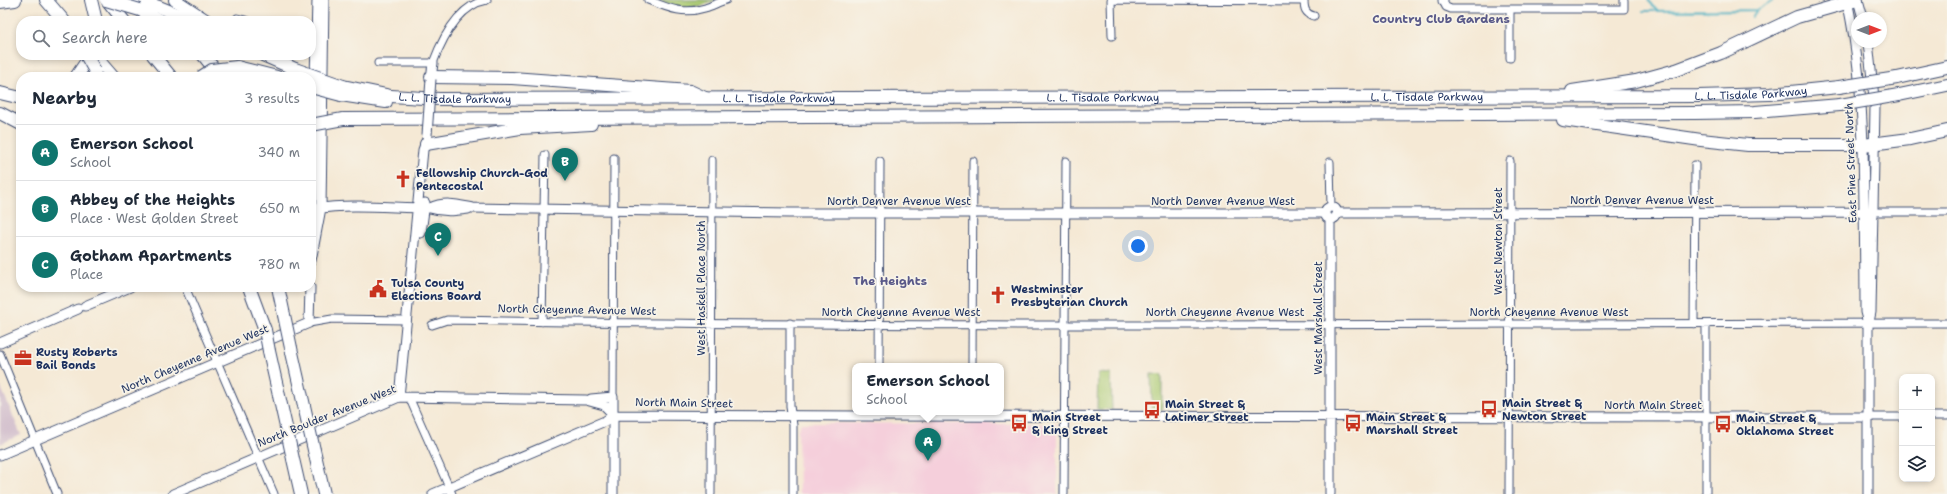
<!DOCTYPE html>
<meta charset="utf-8">
<style>
body{margin:0;font-family:"Shantell Sans",sans-serif;background:#f6f6f7;color:#1f2937}
.controls{position:absolute;right:12px;bottom:12px;display:grid;overflow:hidden;border-radius:8px;box-shadow:0 2px 6px #0003}
.controls button{width:36px;height:36px;display:grid;place-items:center;padding:0;border:0;border-bottom:1px solid #e0e1e3;background:#fff;color:#1f2937;font:20px sans-serif}
.compass{position:absolute;left:1851px;top:12px;width:36px;height:36px;border-radius:50%;background:#fff;box-shadow:0 2px 6px #0003;rotate:90deg}
.you{position:absolute;left:1138px;top:246px;width:14px;height:14px;margin:-10px;border:3px solid #fff;border-radius:50%;background:#1a73e8;box-shadow:0 0 0 6px #1a73e833}
.badge{display:grid;place-items:center;width:26px;height:26px;border-radius:50%;background:#0f766e;color:#fff;font-size:13px;font-weight:700}
.pin{position:absolute;translate:-50% -33px;filter:drop-shadow(0 1px 2px #0008)}
.pin::after{content:'';position:absolute;top:21px;width:14px;height:12px;background:inherit;clip-path:polygon(0 0,100% 0,50% 100%)}
.popup{position:absolute;left:852px;top:363px;width:152px;height:52px;box-sizing:border-box;display:grid;place-content:center;border-radius:8px;background:#fff;filter:drop-shadow(0 1px 3px #0005);font-size:13px;white-space:nowrap;color:#747a83}
.popup b{font-size:15px;color:#1f2937}
.popup::after{content:'';position:absolute;left:50%;top:100%;margin-left:-8px;border:8px solid transparent;border-top-color:#fff}
.list{margin:0;padding:0;list-style:none}
h2{display:flex;justify-content:space-between;align-items:center;height:52px;margin:0;padding:0 16px;font-size:17px}
h2 small{font-size:13px;font-weight:400;color:#747a83}
.list li{display:grid;grid-template-columns:26px 1fr auto;gap:12px;align-items:center;box-sizing:border-box;height:56px;padding:0 16px;border-top:1px solid #e0e1e3}
.list b{display:block;font-size:15px;white-space:nowrap}
.list p{margin:0;font-size:13px;white-space:nowrap;color:#747a83}
.list em{font-size:13px;font-style:normal;color:#747a83}
.icon{flex:none;width:22px;height:22px;fill:none;stroke:currentColor;stroke-width:2;stroke-linecap:round;stroke-linejoin:round}
.map{position:relative;flex:none;width:1947px;height:494px;overflow:hidden}
.search{position:absolute;background:#fff;box-shadow:0 2px 6px #0003;left:16px;top:16px;width:300px;height:44px;display:flex;align-items:center;gap:10px;box-sizing:border-box;padding:0 14px;border-radius:16px;color:#747a83;font-size:15px}
.panel{position:absolute;background:#fff;box-shadow:0 2px 6px #0003;left:16px;top:72px;width:300px;height:220px;border-radius:16px}
.map>svg:first-child{display:block}
.built{fill:#f5cfdb}
.industrial{fill:#d1bdcc}
.green{fill:#abca72;stroke:#637c68}
.lines{fill:none;stroke-linecap:round;stroke-linejoin:round}
.stream{stroke:#45b0c4;stroke-width:2}
.street-casing{stroke:#3c4b70;stroke-width:9}
.secondary-casing{stroke:#3c4b70;stroke-width:11}
.highway-casing{stroke:#3c4b70;stroke-width:14}
.street{stroke:#fff;stroke-width:7}
.secondary{stroke:#fff;stroke-width:9}
.highway{stroke:#fff;stroke-width:12}
.secondary-bridge-casing{stroke:#3c4b70;stroke-width:11;stroke-linecap:butt}
.highway-bridge-casing{stroke:#3c4b70;stroke-width:14;stroke-linecap:butt}
.secondary-bridge{stroke:#fff;stroke-width:9}
.highway-bridge{stroke:#fff;stroke-width:12}
.labels{text-anchor:middle;dominant-baseline:central;stroke-width:3.5;stroke-linejoin:round;paint-order:stroke}
.street-label{font-size:11px;fill:#1b2f5e;stroke:#f7f3e8}
.poi-label{font-size:11px;font-weight:bold;fill:#1b2f5e;stroke:#f7f3e8;text-anchor:start}
.neighbourhood-label{font-size:12px;font-weight:bold;fill:#595989;stroke:#f7f3e8}
</style>
<div class="map">
<svg width="1947" height="494" viewBox="0 0 1947 494">
<rect width="100%" height="100%" fill="#f7f3e8"/>
<filter id="ink" filterUnits="userSpaceOnUse"><feTurbulence type="fractalNoise" baseFrequency=".025" numOctaves="2"/><feDisplacementMap in="SourceGraphic" scale="8" xChannelSelector="R" yChannelSelector="G"/><feConvolveMatrix kernelMatrix="1 2 1 2 8 2 1 2 1" color-interpolation-filters="sRGB"/></filter>
<filter id="wash" filterUnits="userSpaceOnUse"><feTurbulence type="fractalNoise" baseFrequency=".012" numOctaves="4" result="noise"/><feDisplacementMap in="SourceGraphic" scale="16" xChannelSelector="R" yChannelSelector="G"/><feGaussianBlur stdDeviation="0.9" result="paint"/><feColorMatrix in="noise" values="0 0 0 0 0 0 0 0 0 0 0 0 0 0 0 0 0 1.4 0 .05"/><feComposite in="paint" operator="in"/></filter>
<g filter="url(#wash)">
<rect width="100%" height="100%" fill="#f5e9d5"/>
<!-- built -->
<path class="built" d="M801,423L1057,424V494H799L798,429Z"/>
<!-- industrial -->
<path class="industrial" d="M0,385L21,435L0,444Z"/>
<!-- green -->
<path class="green" d="M657,0H717C692,10 681,9 657,0Z
M1098,373L1111,374L1112,410L1097,409Z
M1151,374L1162,375V410L1152,409Z"/>
<g class="lines">
<!-- stream -->
<path class="stream" d="M1648,0L1658,11
M1644,11L1757,10L1773,0
M1752,17L1757,10"/>
</g>
</g>
<g filter="url(#ink)">
<g class="lines">
<!-- street casing -->
<g class="street-casing">
<path id="street" d="M648,0C668,8 683,15 705,8C712,6 719,2 726,0
M1111,0L1304,1
M1111,0L1112,36
M1304,0C1304,8 1305,14 1314,16
M1443,1L1446,7L1451,9H1624V0
M1510,9V58
M237,18L249,21
M378,63H433C442,39 458,5 487,0
M1330,162L1331,207
M1873,212H1947
M185,287L274,494
M542,322L545,155
M309,323L332,319L407,320
M790,323V406L793,425V494
M1694,324L1695,165
M1706,324V494
M432,325L447,320C947,329 1447,323 1947,323
M0,354L57,494
M879,366L880,161
M972,366L973,161
M409,397L452,494
M613,397L614,158
M1932,416H1947
M1868,417H1902
M711,494L712,160
M1064,494L1066,161
M1509,494L1510,161"/>
</g>
<!-- secondary casing -->
<g class="secondary-casing">
<path id="secondary" d="M1847,0C1858,51 1861,93 1863,145C1864,200 1865,256 1865,312L1868,323V494
M1858,0L1863,18
M1443,1V0
M1868,42L1875,107L1871,312L1869,322
M431,79L433,63
M1325 213a6 6 0 1 1 12 0a6 6 0 1 1-12 0Z
M430,208C445,201 458,205 473,208L789,213H1325
M315,209C353,203 392,208 430,208C443,212 454,211 468,209
M1337,213L1873,212
M421,233L425,203
M311,237L317,0
M311,261L321,208L324,0
M85,306L130,287
M0,343L78,309
M399,397L423,150L427,139
M591,399L613,397V494
M0,455L309,323L310,287
M173,494L399,397L586,400L604,405L614,415
M433,494L605,421L614,415L861,416L1868,417
M1330,494V219"/>
</g>
<!-- highway casing -->
<g class="highway-casing">
<g id="highway">
<path d="M46,0L64,21"/>
<path d="M91,0L96,21"/>
<path d="M107,0L124,21"/>
<path d="M136,0L159,7L193,21"/>
<path d="M175,0L207,21"/>
<path d="M0,2L15,0"/>
<path d="M140,10L161,21"/>
<path d="M94,55L113,77"/>
<path d="M153,55L171,77"/>
<path d="M203,55L221,77"/>
<path d="M263,55L295,69"/>
<path d="M237,67L277,77"/>
<path d="M76,77L91,55"/>
<path d="M431,77L512,78L690,91L705,98"/>
<path d="M1897,78L1947,67"/>
<path id="s1" d="M343,86L391,96L439,99L1698,96L1770,94L1839,87"/>
<path d="M1572,91L1636,81L1676,70L1721,53L1797,17L1857,0"/>
<path d="M0,93L21,98"/>
<path d="M341,95L386,102"/>
<path d="M1899,95L1947,85"/>
<path d="M0,113L21,124"/>
<path d="M343,119L1695,113L1755,112L1840,105"/>
<path d="M1563,120L1701,140L1748,145H1863L1910,139L1947,131"/>
<path d="M426,144L520,128L591,124"/>
<path d="M249,287L265,330"/>
<path d="M278,287L284,315"/>
<path d="M291,348L307,419"/>
<path d="M269,351L286,427"/>
<path d="M314,450L324,494"/>
<path d="M293,459L301,494"/>
</g>
</g>
<!-- street -->
<use href="#street" class="street"/>
<!-- secondary -->
<use href="#secondary" class="secondary"/>
<!-- highway -->
<use href="#highway" class="highway"/>
<!-- secondary-bridge casing -->
<g class="secondary-bridge-casing">
<path id="secondary-bridge" d="M427,135L431,79"/>
</g>
<!-- highway-bridge casing -->
<g class="highway-bridge-casing">
<path id="highway-bridge" d="M106,0L140,10
M86,55L95,71
M295,69L343,86
M201,77L212,70L237,67
M311,87L341,95
M1839,87L1897,78
M1840,105L1899,95
M311,125L343,119
M284,315L291,348
M265,330L269,351
M307,419L314,450
M286,427L293,459"/>
</g>
<!-- secondary-bridge -->
<use href="#secondary-bridge" class="secondary-bridge"/>
<!-- highway-bridge -->
<use href="#highway-bridge" class="highway-bridge"/>
</g>
</g>
<!-- icons -->
<defs>
<g id="church-bare" transform="scale(1.38)"><path d="M-1.2-6h2.4v3.5h3.3v2.4h-3.3V6h-2.4V-.1h-3.3v-2.4h3.3Z" fill="#c8321e" stroke="#f7f3e8" stroke-width="2.5" paint-order="stroke"/></g>
<g id="civic-bare" transform="scale(1.38)"><path d="M-.6-6.5H3V-4.5H.6V-3L4-1V1h2V6H-6V1h2V-1L-.6-3ZM-1.2 2.5V6h2.4V2.5Z" fill="#c8321e" stroke="#f7f3e8" stroke-width="2.5" paint-order="stroke"/></g>
<g id="office-bare" transform="scale(1.38)"><path d="M-6-3h4V-5.5h4V-3h4V5H-6ZM-1-4.5V-3h2v-1.5ZM-6 0V1H6V0Z" fill="#c8321e" stroke="#f7f3e8" stroke-width="2.5" paint-order="stroke"/></g>
<g id="bus-bare" transform="scale(1.38)"><path d="M-5-6H5V4H4V6H2V4H-2V6H-4V4H-5ZM-3.5-4V0h7V-4ZM-3.5 1.2v1.5H-2V1.2ZM2 1.2v1.5H3.5V1.2Z" fill="#c8321e" stroke="#f7f3e8" stroke-width="2.5" paint-order="stroke"/></g>
</defs>
<g fill-rule="evenodd">
<use href="#church-bare" x="403" y="179"/>
<use href="#civic-bare" x="378" y="289"/>
<use href="#church-bare" x="998" y="295"/>
<use href="#office-bare" x="23" y="358"/>
<use href="#bus-bare" x="1489" y="409"/>
<use href="#bus-bare" x="1152" y="410"/>
<use href="#bus-bare" x="1019" y="423"/>
<use href="#bus-bare" x="1353" y="423"/>
<use href="#bus-bare" x="1723" y="424"/>
</g>
<g class="labels">
<!-- street labels -->
<g class="street-label">
<text stroke="none"><textPath href="#s1" startOffset="1409">L. L. Tisdale Parkway</textPath></text>
<text stroke="none"><textPath href="#s1" startOffset="113">L. L. Tisdale Parkway</textPath></text>
<text stroke="none"><textPath href="#s1" startOffset="761">L. L. Tisdale Parkway</textPath></text>
<text stroke="none"><textPath href="#s1" startOffset="1085">L. L. Tisdale Parkway</textPath></text>
<text stroke="none"><textPath href="#s1" startOffset="437">L. L. Tisdale Parkway</textPath></text>
<text transform="translate(1851 163) rotate(-92)">East Pine Street North</text>
<text x="1642" y="200">North Denver Avenue West</text>
<text x="899" y="201">North Denver Avenue West</text>
<text x="1223" y="201">North Denver Avenue West</text>
<text transform="translate(1498 241) rotate(-90)">West Newton Street</text>
<text transform="translate(701 288) rotate(-90)">West Haskell Place North</text>
<text transform="translate(577 310) rotate(1)">North Cheyenne Avenue West</text>
<text x="901" y="312">North Cheyenne Avenue West</text>
<text x="1225" y="312">North Cheyenne Avenue West</text>
<text x="1549" y="312">North Cheyenne Avenue West</text>
<text transform="translate(1318 318) rotate(-90)">West Marshall Street</text>
<text transform="translate(195 359) rotate(-23)">North Cheyenne Avenue West</text>
<text transform="translate(684 403) rotate(1)">North Main Street</text>
<text x="1653" y="405">North Main Street</text>
<text transform="translate(327 416) rotate(-22)">North Boulder Avenue West</text>
</g>
<!-- poi labels -->
<g class="poi-label">
<text x="416" y="173">Fellowship Church-God<tspan x="416" dy="13">Pentecostal</tspan></text>
<text x="391" y="283">Tulsa County<tspan x="391" dy="13">Elections Board</tspan></text>
<text x="1011" y="289">Westminster<tspan x="1011" dy="13">Presbyterian Church</tspan></text>
<text x="36" y="352">Rusty Roberts<tspan x="36" dy="13">Bail Bonds</tspan></text>
<text x="1502" y="403">Main Street &amp;<tspan x="1502" dy="13">Newton Street</tspan></text>
<text x="1165" y="404">Main Street &amp;<tspan x="1165" dy="13">Latimer Street</tspan></text>
<text x="1032" y="417">Main Street<tspan x="1032" dy="13">&amp; King Street</tspan></text>
<text x="1366" y="417">Main Street &amp;<tspan x="1366" dy="13">Marshall Street</tspan></text>
<text x="1736" y="418">Main Street &amp;<tspan x="1736" dy="13">Oklahoma Street</tspan></text>
</g>
<!-- neighbourhood labels -->
<g class="neighbourhood-label">
<text x="1441" y="19">Country Club Gardens</text>
<text x="890" y="281">The Heights</text>
</g>
</g>
</svg>
<div class="controls">
<button>+</button>
<button>−</button>
<button><svg class="icon" aria-label="layers" viewBox="0 0 24 24"><path d="M12 4l9 5-9 5-9-5zM3 14l9 5 9-5"/></svg></button>
</div>
<svg class="compass" viewBox="-18 -18 36 36"><path d="M0-13l5 13h-10z" fill="#e53935"/><path d="M0 13l5-13h-10z" fill="#747a83"/></svg>
<div class="you"></div>
<div class="pin badge" style="left:928px;top:461px">A</div>
<div class="popup"><b>Emerson School</b>School</div>
<div class="pin badge" style="left:565px;top:181px">B</div>
<div class="pin badge" style="left:438px;top:256px">C</div>
<div class="search"><svg class="icon" aria-label="search" viewBox="0 0 24 24"><circle cx="10" cy="10" r="6"/><path d="M15 15l6 6"/></svg>Search here</div>
<section class="panel">
<h2>Nearby<small>3 results</small></h2>
<ul class="list">
<li><span class="badge">A</span><div><b>Emerson School</b><p>School</p></div><em>340 m</em></li>
<li><span class="badge">B</span><div><b>Abbey of the Heights</b><p>Place · West Golden Street</p></div><em>650 m</em></li>
<li><span class="badge">C</span><div><b>Gotham Apartments</b><p>Place</p></div><em>780 m</em></li>
</ul>
</section>
</div>
